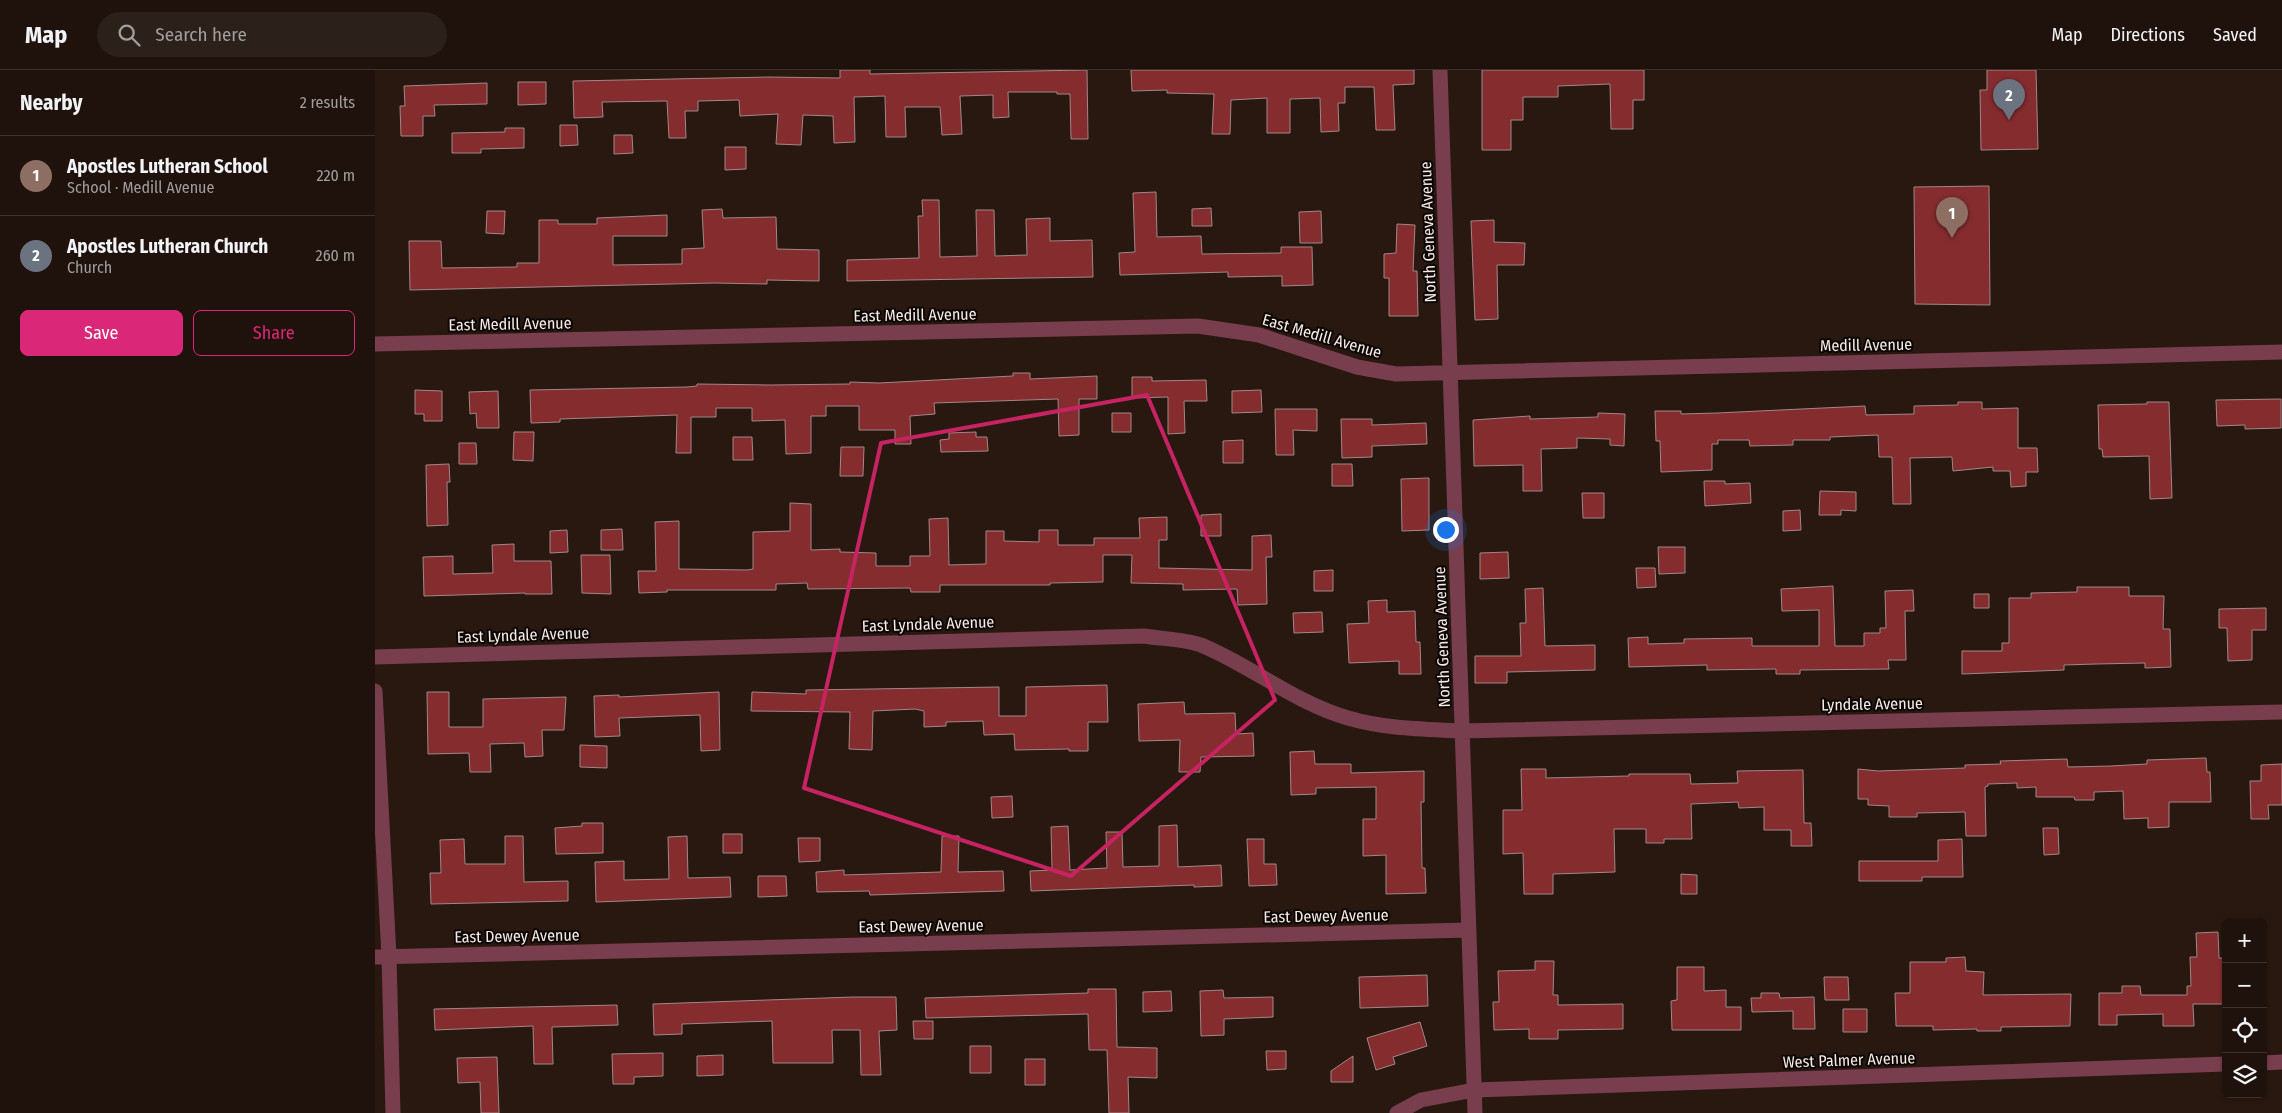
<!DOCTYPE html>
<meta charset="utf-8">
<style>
body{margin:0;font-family:"Fira Sans Condensed",sans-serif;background:#2c201a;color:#f1f3f6}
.controls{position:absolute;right:15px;bottom:15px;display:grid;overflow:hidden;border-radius:8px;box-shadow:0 1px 4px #0004}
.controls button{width:45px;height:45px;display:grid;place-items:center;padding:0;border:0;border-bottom:1px solid #3c322d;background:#1f120c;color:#f1f3f6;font:25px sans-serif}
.you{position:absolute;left:1070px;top:459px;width:18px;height:18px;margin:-12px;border:4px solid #fff;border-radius:50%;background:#1a73e8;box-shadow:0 0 0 8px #1a73e833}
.badge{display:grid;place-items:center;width:32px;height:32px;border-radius:50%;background:#db2777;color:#fff;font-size:16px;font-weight:700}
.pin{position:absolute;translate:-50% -41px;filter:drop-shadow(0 1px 2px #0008)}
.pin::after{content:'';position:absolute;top:26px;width:18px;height:15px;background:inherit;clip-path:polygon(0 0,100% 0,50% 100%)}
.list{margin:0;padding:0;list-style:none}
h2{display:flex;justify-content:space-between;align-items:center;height:65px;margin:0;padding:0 20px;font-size:21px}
h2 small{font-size:16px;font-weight:400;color:#a19e9d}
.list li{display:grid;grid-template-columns:32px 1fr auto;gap:15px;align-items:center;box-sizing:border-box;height:80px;padding:0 20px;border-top:1px solid #3c322d}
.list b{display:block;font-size:19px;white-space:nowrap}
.list p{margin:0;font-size:16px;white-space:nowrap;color:#a19e9d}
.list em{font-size:16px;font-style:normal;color:#a19e9d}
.actions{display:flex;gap:10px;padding:15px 20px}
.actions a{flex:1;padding:11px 0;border:1px solid #db2777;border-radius:8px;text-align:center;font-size:18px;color:#db2777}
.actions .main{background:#db2777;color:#fff}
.icon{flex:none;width:28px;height:28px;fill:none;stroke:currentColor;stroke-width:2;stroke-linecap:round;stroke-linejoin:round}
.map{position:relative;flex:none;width:1907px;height:1043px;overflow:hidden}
header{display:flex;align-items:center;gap:30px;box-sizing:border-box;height:70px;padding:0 25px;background:#1f120c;border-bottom:1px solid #3c322d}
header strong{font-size:24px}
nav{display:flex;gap:28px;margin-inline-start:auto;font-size:18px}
.search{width:350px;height:45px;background:#2c201a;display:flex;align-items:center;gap:12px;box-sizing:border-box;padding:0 18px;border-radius:28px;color:#a19e9d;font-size:19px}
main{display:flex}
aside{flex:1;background:#1f120c}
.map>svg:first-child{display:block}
.building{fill:#852c2f;stroke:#a18786}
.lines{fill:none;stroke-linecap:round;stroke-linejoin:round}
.minor{stroke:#783e4d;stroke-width:15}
.marked{fill:none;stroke:#c52362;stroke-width:4;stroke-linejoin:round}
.labels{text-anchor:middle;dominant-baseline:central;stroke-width:4;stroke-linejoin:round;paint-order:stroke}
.street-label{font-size:16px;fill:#f7ebe5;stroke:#0c0604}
</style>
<header>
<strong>Map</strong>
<div class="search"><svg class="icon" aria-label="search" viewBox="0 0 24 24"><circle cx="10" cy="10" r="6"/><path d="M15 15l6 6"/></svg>Search here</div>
<nav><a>Map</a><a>Directions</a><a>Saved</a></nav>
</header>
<main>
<aside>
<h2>Nearby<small>2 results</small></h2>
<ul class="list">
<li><span class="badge" style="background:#8d6e63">1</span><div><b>Apostles Lutheran School</b><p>School · Medill Avenue</p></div><em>220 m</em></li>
<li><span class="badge" style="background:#6b7280">2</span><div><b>Apostles Lutheran Church</b><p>Church</p></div><em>260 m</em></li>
</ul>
<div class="actions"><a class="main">Save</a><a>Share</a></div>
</aside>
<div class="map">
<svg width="1907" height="1043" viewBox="0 0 1907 1043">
<rect width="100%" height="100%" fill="#291810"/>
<!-- building -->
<path class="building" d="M465,0H495V4L712,0L713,69H696L695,24H682V22H633L634,47L618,48V25L585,26L587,64L567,65L565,37H530L531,67H511L510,26L479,27L480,72L459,73L458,46L428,45L426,75L401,74L403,44L365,46L364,30L323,31V41H310L311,68H294L292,31L227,32L228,47L199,48L198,11L395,7L465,8Z
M756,0H1039V14L1018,15L1020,60H1001L999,17H970V33H963L964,61L946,62L945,28L915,29V63H892V28L856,30L855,64H837L839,24L792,23V20L757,21Z
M1107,0H1269V30H1258V59H1236L1235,14L1183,16V27H1148V50H1136V80H1107Z
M1612,0H1661L1663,79L1606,80L1605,20H1612Z
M143,12H171V34L143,35Z
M112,13V34L59,35L60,46H48V66H26L25,36H30L29,16Z
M185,55H202L203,75L185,76Z
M130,58H149V78L106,79V83H77V63L130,62Z
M239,65H257L258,83L239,84Z
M350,77H371V99L350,100Z
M1614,116L1615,235L1540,234L1539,117Z
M781,122L782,167L826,166L827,184L906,183V177H937L938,215L907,216V206L853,207V202L745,205L744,183L760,182L758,123Z
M547,130H564L565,187L602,186L601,140H619L620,186L652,185L651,149L675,148V171L717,170L718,207L472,211V190L544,188L543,146H548Z
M836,138L837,156H817V139Z
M347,139L348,148L401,147L402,179L444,180V211L392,210V214L339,213L35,220L34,171H66L67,198L142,197V193H164V150H183V154H222V148L292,145V166H238V195L307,194V179L329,178L327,140Z
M112,141H130L129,164L111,163Z
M946,141L947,173H925L924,142Z
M1119,150V172L1150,173L1149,195H1122L1123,249L1100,250L1096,151Z
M1022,154L1040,155L1038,201H1042L1043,246H1014V208H1009V184L1021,183Z
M638,303H655V309L722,306V329H704V365L684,366L683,329L559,333L560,344L535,346L536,374H520V360H484V336H451V346H436V383L411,384L410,350L377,351V338H341V347H316V383H301L302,345L185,349V352L156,353L155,320L312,317L322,316V314L396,315L475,314V312L504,313L638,306Z
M757,307H777V311L831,310L832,331H809L810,363L793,364V327L757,328Z
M40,320L67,321V351H49V344H40Z
M886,320L887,342L857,343V321Z
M123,321L124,358H102L101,343L95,344L94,322Z
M1906,329V358L1870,359V355L1842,356L1841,330Z
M1583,332H1607V339L1643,338V378H1662L1663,402H1651V416L1636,417L1635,401H1618V397L1578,401L1577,387L1535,388L1536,434H1518L1517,387H1504L1503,365L1455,367V370H1418V375L1375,376L1374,370H1343V374H1337V400L1286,402L1285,371H1281L1280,341H1306V344L1342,343L1490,336L1491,345L1539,344V336L1583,335Z
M1772,332H1794L1797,428L1775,429L1774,386L1728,387L1727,379H1724L1723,335L1772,334Z
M900,339H942V361L918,360L919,385H901Z
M737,343H756V362H737Z
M1223,343L1250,344L1249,376L1235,375V369L1202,368V378L1166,379L1167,421H1148V395L1099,396L1098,350L1155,346V349L1223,347Z
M966,349H997V355L1051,353L1052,374L997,376V387L967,388Z
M139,362H159L158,391L138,390Z
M601,362V367H612L613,381L566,382L565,370L574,369V363Z
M358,367H377L378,390H358Z
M868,370V393H848V371Z
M84,373H101L102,394H84Z
M466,377H489L488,406H465Z
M74,394L75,412H72L73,455L52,456L51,395Z
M957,394H977L978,416H957Z
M1054,408V460L1027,461L1026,409Z
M1329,411H1350V414L1375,413L1376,433L1330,436Z
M1445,421L1481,422V441L1466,440V445H1444Z
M1207,423H1229V448H1208Z
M415,433L436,434V480L465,479V482L501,483V496H535V486H555L554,449L573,448L574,495L611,494V461H629V471L664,472V460H683V475H719V468H765L764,448L792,447V470H784V498L877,500V466L896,465L897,487H891L892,534L863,535L862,519L808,520V514L756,513L757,485H728V512L675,513V515H565V522H536L535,518L433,519L432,513L401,514V520H292V522L264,523L263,501H281L280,452L304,451V499L372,500L378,499V462L415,461Z
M1425,440L1426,460L1408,461V441Z
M846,444V466H826V445Z
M247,459L248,480H226V460Z
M192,460L193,482L175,483V461Z
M139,474V491H176L177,524H150V523L49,526L48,487L78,486V504L118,503L117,475Z
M1283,477H1310V503L1284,504Z
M1133,482L1134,508L1105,509V483Z
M206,485H235L236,524L207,523Z
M1261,498H1280L1281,517L1262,518Z
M958,500V521H939V501Z
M1458,516L1460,576H1489V563H1505V558H1511L1510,521L1538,520L1539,541H1530L1531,590H1513L1514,599L1425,600V604H1401V599L1332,600V595L1254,597L1253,568L1273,567V574L1309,573V569L1377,568V576H1444V540L1407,541L1406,519Z
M1702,517H1754V526H1789L1788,559H1795L1796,597L1770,598V593L1721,594L1689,595V600L1587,604V581H1627V573H1634V528H1656V523L1702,522Z
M1168,518L1170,576L1220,575V600L1132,602V613H1100V586H1146L1145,553H1151L1150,519Z
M1599,524H1614V538H1599Z
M1012,530V542L1040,541L1041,572H1045L1046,604H1024V591L974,593L972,554L994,553L993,531Z
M1891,538V560H1877V590L1853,591L1852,558H1844V539Z
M947,542L948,562L919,563L918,543Z
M732,615L733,652H713V681H694V679L640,680L639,664L609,665L608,651L571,652V656L549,657V641L540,639L498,641L497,680L474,679L475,642L376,641L377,622L431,624V620L624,617V646H651V617Z
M52,622H74V657H108V629L191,627L189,660H167L168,686L150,687L149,673L115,674L116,702H95L94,683L53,684Z
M344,622L345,680L326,681L325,645L244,648L245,666L220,667L219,626L244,625V627Z
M809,632L810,644L860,643L861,664L878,663L879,686L826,687L825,702H804L805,670L764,671L763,634Z
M205,675L232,676V698L205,697Z
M939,681L940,694H976V703L1049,701V732H1046L1047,798H1050L1051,823L1011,824V785L988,786V749H1001V717L941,718V724L916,725L915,682Z
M1831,688L1832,702H1835L1836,732H1794V757L1773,758V748L1749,749L1748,721L1719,722V730H1700L1699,727H1661V717L1642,718V713L1613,714V716L1610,717L1611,766H1591L1590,742L1542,743V747H1514V736L1493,735V729H1483V699L1503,701L1590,698V695L1626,694L1625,691L1692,689L1693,697L1736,696L1772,694V690Z
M1907,694V735H1893L1894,749H1876L1875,711H1886V695Z
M1146,699H1171V708L1254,706V704H1315L1316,714L1363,713L1362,701L1428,700L1429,753H1436L1437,776H1416V760H1389V737L1364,738L1363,732L1316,734L1317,769H1289V773H1271V759H1239L1240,802L1178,804V824H1149L1148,783L1128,784V740H1147Z
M637,726L638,747L617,748L616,727Z
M207,753H228V783L181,784L180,758L207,756Z
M802,755L803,797L846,795L847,816L819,817V815L656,821L655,801L677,800L676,757L693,756L695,800L732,798L731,762H747L748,797L784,796V756Z
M1668,758H1683L1684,784L1669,785Z
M348,764H367V783H348Z
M130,766H148L149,812L193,811V831L56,834L55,803H66L65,770L89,769L90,794H130Z
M312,766L313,808L355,807L356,827L221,832L220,792L249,791V810L294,809L293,767Z
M567,766H584L583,802L628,801L629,821L495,825L494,821L442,822L441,802L469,800V805L566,802Z
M423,768H445V791L424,792Z
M872,769H889V794H901L902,815L874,816Z
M1587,769L1588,807H1547V811H1484V791H1563V770Z
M1306,804L1322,805V824H1306Z
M383,806H411L412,826L383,827Z
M1843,862L1844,888H1851V934H1818L1819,956H1788V944L1742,945V955H1724V923H1747V916H1765L1766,925H1812V916H1816L1815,887H1822L1821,863Z
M1590,887L1591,901L1609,902L1608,925L1696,924L1695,956L1626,957V961H1602V959L1558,960V956H1521L1520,923H1535V892H1571V888Z
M1160,891H1179L1178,925H1183V935L1248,934V959L1183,960V969H1154V959L1119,960L1118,932H1124L1123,901L1160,900Z
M1302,897H1329V921L1351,920V937H1366V960H1297L1296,931L1302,930Z
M1052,905L1053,936L985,938L984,907Z
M1449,907H1473L1474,930H1450Z
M713,919H741L742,977L782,978V1008L753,1007L754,1043H734L732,980H714L713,944L551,948L550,928L713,923Z
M848,920L849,928L898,927V947L849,949V965L826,966L825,921Z
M796,921L797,941L768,942V922Z
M1386,923H1404L1405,928L1439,927L1440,959H1418V941L1377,942L1376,928H1386Z
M478,927H521L522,960L504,961L506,1005H486L485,960H457L458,993H398L397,951L307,954V964L279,965L278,934Z
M242,935L243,955L177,957L178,994H159L158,956L60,960L59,939Z
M1468,939H1492V962H1468Z
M538,951H558V969H539Z
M1045,952L1052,976L1018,987L1020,994L1001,1000L992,968Z
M595,976H616V1003H595Z
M891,981H911V999L892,1000Z
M288,983V1006L259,1007V1014H238L237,984Z
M348,985V1005L322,1006V986Z
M978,986V1012H956V1001Z
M122,987L124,1043H106L105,1012L83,1013L82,988Z
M650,989H670V1015H650Z"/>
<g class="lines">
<!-- minor -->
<path class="minor" d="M1065,0L1100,1043
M0,274L823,256L884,265L982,297L1021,304L1907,282
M0,587L769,566C787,569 809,569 826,575C877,596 920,633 973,648C1010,659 1050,659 1087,661L1907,642
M0,621L14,886L18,1043
M0,887L1094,860
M1888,993L1907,992
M1022,1043L1046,1030L1099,1020L1851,994"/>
</g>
<!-- marked area -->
<path class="marked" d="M772,325L900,630L696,806L429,718L506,373Z"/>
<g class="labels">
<!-- street labels -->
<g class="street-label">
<text transform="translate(1053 162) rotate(-92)">North Geneva Avenue</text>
<text transform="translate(540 245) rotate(-1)">East Medill Avenue</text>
<text transform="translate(135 254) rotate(-1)">East Medill Avenue</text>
<text transform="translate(947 266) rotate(16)">East Medill Avenue</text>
<text transform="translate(1491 275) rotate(-1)">Medill Avenue</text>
<text transform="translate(553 554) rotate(-2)">East Lyndale Avenue</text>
<text transform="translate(148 565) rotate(-2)">East Lyndale Avenue</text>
<text transform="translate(1067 567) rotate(-92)">North Geneva Avenue</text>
<text transform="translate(1497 634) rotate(-1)">Lyndale Avenue</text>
<text transform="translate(951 846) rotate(-1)">East Dewey Avenue</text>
<text transform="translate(546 856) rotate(-1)">East Dewey Avenue</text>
<text transform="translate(142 866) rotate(-1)">East Dewey Avenue</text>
<text transform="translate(1474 990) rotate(-2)">West Palmer Avenue</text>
</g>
</g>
</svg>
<div class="controls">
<button>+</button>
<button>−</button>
<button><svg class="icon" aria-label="locate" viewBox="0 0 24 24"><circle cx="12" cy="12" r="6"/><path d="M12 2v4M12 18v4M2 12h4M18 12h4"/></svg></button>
<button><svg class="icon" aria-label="layers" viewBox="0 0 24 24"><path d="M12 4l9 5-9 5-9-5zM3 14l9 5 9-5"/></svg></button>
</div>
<div class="you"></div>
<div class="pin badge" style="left:1577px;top:168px;background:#8d6e63">1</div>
<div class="pin badge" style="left:1634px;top:50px;background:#6b7280">2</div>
</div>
</main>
